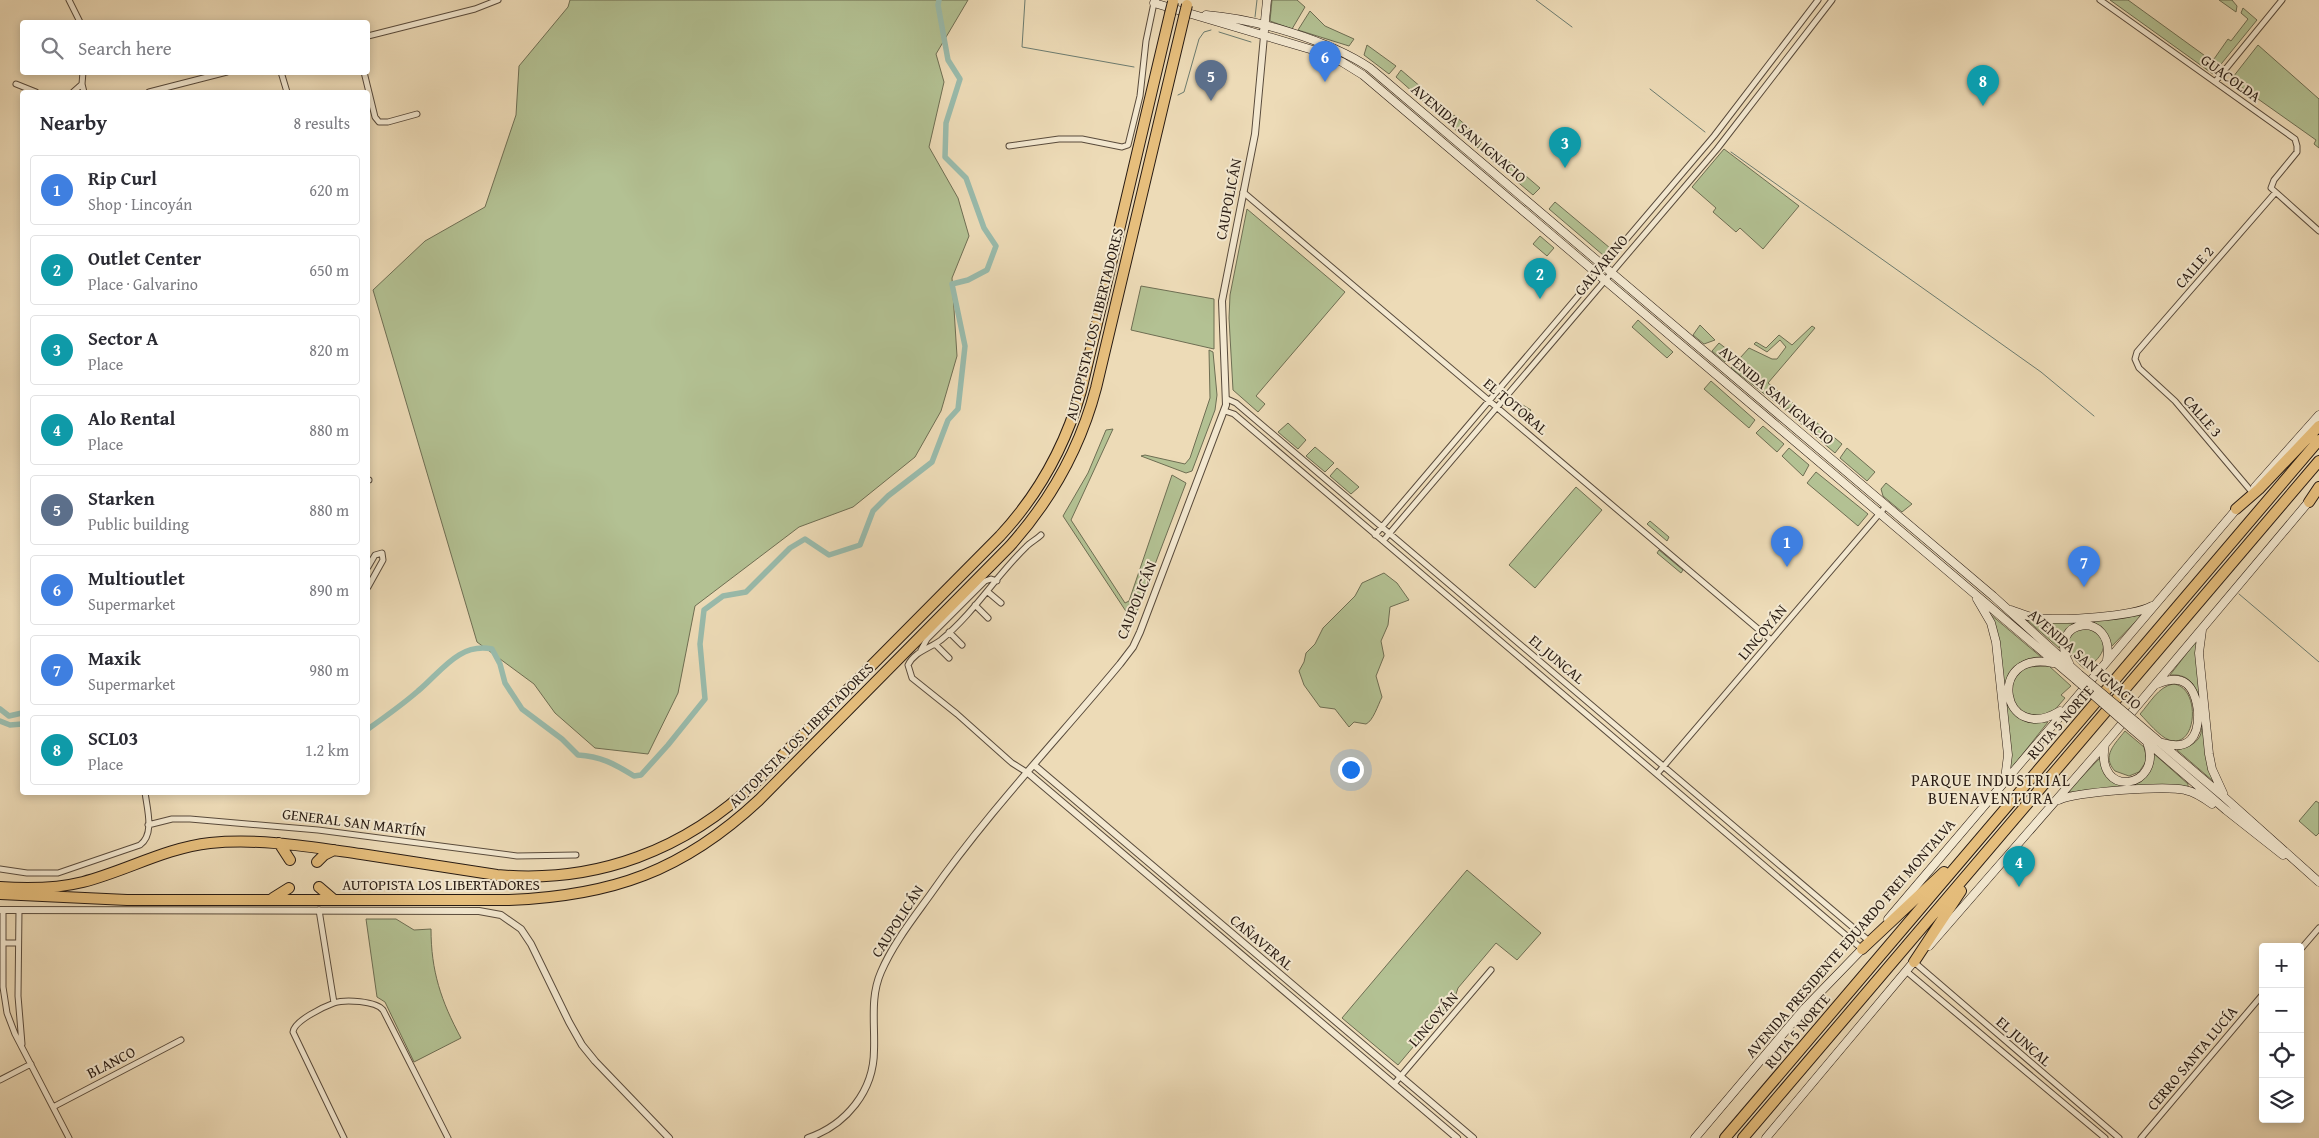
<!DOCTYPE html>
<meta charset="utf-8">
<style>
body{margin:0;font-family:"Gentium Book Plus",serif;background:#f7f7f7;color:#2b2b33}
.controls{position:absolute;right:15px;bottom:15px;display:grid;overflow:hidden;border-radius:5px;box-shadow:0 2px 8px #0003}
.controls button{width:45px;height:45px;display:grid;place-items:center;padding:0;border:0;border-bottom:1px solid #e1e1e2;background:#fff;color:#2b2b33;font:25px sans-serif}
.you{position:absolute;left:1350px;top:769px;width:18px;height:18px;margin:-12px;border:4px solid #fff;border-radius:50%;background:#1a73e8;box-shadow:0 0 0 8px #1a73e833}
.badge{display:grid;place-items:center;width:32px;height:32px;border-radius:50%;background:#ea580c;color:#fff;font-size:16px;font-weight:700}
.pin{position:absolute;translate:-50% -41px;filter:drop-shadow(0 1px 2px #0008)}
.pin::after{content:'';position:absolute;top:26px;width:18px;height:15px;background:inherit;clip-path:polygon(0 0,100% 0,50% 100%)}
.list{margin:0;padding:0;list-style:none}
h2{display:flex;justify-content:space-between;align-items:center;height:65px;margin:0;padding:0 20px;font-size:21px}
h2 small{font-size:16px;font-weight:400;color:#7c7c81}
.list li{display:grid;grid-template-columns:32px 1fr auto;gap:15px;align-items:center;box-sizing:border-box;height:70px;margin:0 10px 10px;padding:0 10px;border:1px solid #e1e1e2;border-radius:5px}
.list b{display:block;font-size:19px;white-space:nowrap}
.list p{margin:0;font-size:16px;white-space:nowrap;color:#7c7c81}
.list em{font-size:16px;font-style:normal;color:#7c7c81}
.icon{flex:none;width:28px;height:28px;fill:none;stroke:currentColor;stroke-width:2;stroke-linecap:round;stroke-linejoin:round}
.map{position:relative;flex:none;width:2319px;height:1138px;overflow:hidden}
.search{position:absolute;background:#fff;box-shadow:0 2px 8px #0003;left:20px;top:20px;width:350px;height:55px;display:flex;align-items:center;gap:12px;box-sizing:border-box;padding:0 18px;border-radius:5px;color:#7c7c81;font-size:19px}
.panel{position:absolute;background:#fff;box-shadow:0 2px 8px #0003;left:20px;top:90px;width:350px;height:705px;border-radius:5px}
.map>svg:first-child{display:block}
.green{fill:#b3c193;stroke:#6e6e53}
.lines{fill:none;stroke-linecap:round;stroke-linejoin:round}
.stream{stroke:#6c7b6f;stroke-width:1}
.canal{stroke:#99bbac;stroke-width:5.5}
.minor-casing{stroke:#594b3c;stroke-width:7}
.tertiary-casing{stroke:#594b3c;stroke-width:8}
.secondary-casing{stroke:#281b13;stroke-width:9}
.motorway-casing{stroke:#281b13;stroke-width:12}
.minor{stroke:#f3e8d0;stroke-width:5}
.tertiary{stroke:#f3e8d0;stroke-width:6}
.secondary{stroke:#f3e8d0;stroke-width:8}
.motorway{stroke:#e6be7c;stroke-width:10}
.secondary-bridge-casing{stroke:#281b13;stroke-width:9;stroke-linecap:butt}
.motorway-bridge-casing{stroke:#281b13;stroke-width:12;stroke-linecap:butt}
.secondary-bridge{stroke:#f3e8d0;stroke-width:8}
.motorway-bridge{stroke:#e6be7c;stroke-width:10}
.labels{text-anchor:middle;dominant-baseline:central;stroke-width:4;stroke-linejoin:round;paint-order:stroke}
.street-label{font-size:15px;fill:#281b13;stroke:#f3e8d0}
.neighbourhood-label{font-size:16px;letter-spacing:1px;fill:#281b13;stroke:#f3e8d0}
</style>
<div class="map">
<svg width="2319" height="1138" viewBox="0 0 2319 1138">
<rect width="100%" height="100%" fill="#eddbb7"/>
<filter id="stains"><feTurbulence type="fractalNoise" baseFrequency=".004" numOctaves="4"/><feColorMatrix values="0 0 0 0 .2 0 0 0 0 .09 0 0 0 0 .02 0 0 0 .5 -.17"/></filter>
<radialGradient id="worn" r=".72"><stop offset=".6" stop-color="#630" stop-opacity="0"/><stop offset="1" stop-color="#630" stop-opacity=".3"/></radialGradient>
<!-- green -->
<path class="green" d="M570,0H968L936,54L944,82L929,147L958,198L969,236L952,278L957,356L941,411L915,457L853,507L799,527L695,606L678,693L648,754L595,748L555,713L534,684L477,642L373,290L425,241L485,207L516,115L519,66L568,7Z
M1272,0H1297L1305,7L1292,29L1270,21Z
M2110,0H2128L2208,58L2214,59L2228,39L2231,41L2248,19L2241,13L2243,8L2257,20L2213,74Z
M2219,0H2232L2237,6L2236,12Z
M1310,11L1325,26L1354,39L1349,46L1298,30Z
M1367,45L1396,66L1389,74L1364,55Z
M2258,45L2319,99V148L2314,144L2316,140L2234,82L2233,77Z
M1401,70L1449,111L1442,118L1396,77Z
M1454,115L1483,140L1478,148L1447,123Z
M1492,147L1540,188L1533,195L1488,157Z
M1724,149L1799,206L1763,249L1740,228L1736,232L1713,212L1716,208L1692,187Z
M1555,202L1610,248L1603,255L1549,209Z
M1247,209L1345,292L1256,396L1265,404L1258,412L1233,390L1229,318L1230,295Z
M1540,236L1554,248L1547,256L1533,244Z
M1141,286L1214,299V349L1131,330Z
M1638,320L1673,352L1667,358L1632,327Z
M1700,325L1715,340L1704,344L1693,335Z
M1812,326L1815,328L1768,383L1795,405L1785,410L1731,368L1749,348L1772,359H1777L1786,347L1780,340L1767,352L1754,344L1756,342L1766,348L1779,335L1792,345Z
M1719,343L1733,354L1725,362L1712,351Z
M1209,350L1213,352L1217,395L1215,410L1192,471L1186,473L1141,456L1145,455L1185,464L1190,458L1210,398Z
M1711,381L1755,420L1749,428L1704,389Z
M1513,399L1531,410L1525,417L1511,405Z
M1803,411L1842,444L1835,453L1794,418Z
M1288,423L1306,440L1298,449L1278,432Z
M1763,426L1784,444L1777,452L1756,433Z
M1113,429L1071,520L1125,603L1129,601L1172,475L1186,483L1133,622L1063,516L1088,473L1106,430Z
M1315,447L1334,463L1325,472L1306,456Z
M1789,448L1809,465L1803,476L1782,456Z
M1847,448L1875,472L1867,481L1840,458Z
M1337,468L1359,487L1351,494L1330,476Z
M1816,472L1868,514L1858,526L1807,483Z
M1886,483L1912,504L1902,512L1883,496L1881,489Z
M1576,487L1602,510L1535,588L1509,565Z
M1650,521L1669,537L1667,541L1647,524Z
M1659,550L1683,570L1681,573L1657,553Z
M1384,573L1397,583L1409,600L1390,607L1388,625L1381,641L1384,656L1376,676L1382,697C1378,705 1373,721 1366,724L1354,722L1349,727L1335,709L1320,707L1304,685L1299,671L1304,662L1306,653L1315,644L1323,628L1355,596L1362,583Z
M1990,614L2041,657C1991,658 1993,728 2048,722L2010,770Z
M2142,615L2111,647L2107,634L2094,622C2075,620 2062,629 2059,648L2027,620L2127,617Z
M2087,627C2113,640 2105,656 2085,669C2066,654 2056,635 2087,627Z
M2197,640L2208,766L2213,781L2177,750C2186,748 2195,745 2200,736C2203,729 2201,720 2201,712C2199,693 2194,673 2170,675Z
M2049,666L2071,686L2061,695L2065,698L2053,712L2044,717L2020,712C2007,692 2009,684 2024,667Z
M2173,684C2201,686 2198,750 2169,740C2159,736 2148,722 2140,714C2150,703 2158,687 2173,684Z
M2125,731L2144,747L2147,760L2139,772L2129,776L2115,771C2101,756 2115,744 2125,731Z
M2153,753L2188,784V788L2169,785L2067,792L2100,758C2106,798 2156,791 2153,753Z
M2316,801L2319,803V833L2316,836L2299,821Z
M1467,870L1541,933L1517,960L1496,943L1458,988L1455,997L1398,1065L1342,1018Z
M366,919H396L414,930L431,929C431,971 441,1001 461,1038L414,1062L385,1002L377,997Z"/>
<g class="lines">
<!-- stream -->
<path class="stream" d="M1025,0L1022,47L1134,67
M1536,0L1572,27
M1255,17L1257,0
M1219,32L1251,42
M1650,89L1705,132
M1178,95L1184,92L1199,39L1204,32L1211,30
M1731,152L2041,372L2094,416
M2239,594L2319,662"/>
<!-- canal -->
<path class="canal" d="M0,709L9,716L22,713
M0,721L10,725L22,724
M368,729C385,717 402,705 418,691C440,673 459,642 492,649L500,664L505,683L522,709L562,739L578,755C600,756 615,764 634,776L641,775L668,745L705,699L700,644L704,610L723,596L746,592L790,548L805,539L829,555L860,545L873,511L888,496L932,462L948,420L958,409L965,346L952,284L968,280L987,270L996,246L984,228L966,178L945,157L946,123L960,79L948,60L938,5L939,0"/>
<!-- minor casing -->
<g class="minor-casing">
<path id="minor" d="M69,0L80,22
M2100,0L2295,139L2297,146V152L2274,180L2271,188L2319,231
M368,36L475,9L498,0
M83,72L82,84L84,92
M281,72L287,92
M364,72L375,117L379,122H388L417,114
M2215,82L2282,0
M16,84L36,92
M73,92L82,84
M149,92L227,72
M1009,146L1059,139H1082L1122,147L1128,145L1140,96L1146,41L1154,3
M1243,192L1771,640
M1227,399L1236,403L1869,941
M1225,411L1234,414L1862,949
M368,480H369
M2251,491L2175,401L2139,368L2135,359L2137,352L2149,338L2275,193
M1375,535L1714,136L1818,0
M1383,541L1717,149L1832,0
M368,567L375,555L382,553L383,560L368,587
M988,592L1001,603
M975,605L988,618
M949,632L962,645
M935,644L949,658
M921,650L927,639L985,581L991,579L997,581
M1028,773L1012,763L957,714L912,678L908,665C915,651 929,649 941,640C974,613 996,576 1026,547C1030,542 1036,540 1041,535
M1657,774L1886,506
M148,825L172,819H190L318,830L517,856L576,855
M0,869L27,873H58L140,845C155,834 147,809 145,792
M3,910V987L7,1013L15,1034L69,1138
M19,910L18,996L22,1044
M319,910L334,1003
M3,943H18
M2300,950L2319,928
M1914,962L2119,1138
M1906,971L2105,1138
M0,1080L31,1064
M1394,1084L1491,970
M53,1107L181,1040
M344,1138L293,1032C294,1021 323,1007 334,1003C345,999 376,1001 383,1010L448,1138
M2141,1138L2263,994"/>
</g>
<!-- tertiary casing -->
<g class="tertiary-casing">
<path id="tertiary" d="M1034,765L1473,1138
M1028,773L1457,1138
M0,910L479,911L501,915L521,929L531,944L569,1022L582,1045L595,1061L669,1138
M808,1138C846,1125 874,1091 874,1050C875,1023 870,997 881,972C893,944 912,920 930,895C987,813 1056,741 1120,664L1133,647L1140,632L1226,405L1222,301L1255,134L1264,36"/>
</g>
<!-- secondary casing -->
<g class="secondary-casing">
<path id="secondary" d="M1155,0L1154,3L1313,50L1342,62L1363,75L2075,679
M1206,15C1256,19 1328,40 1370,68L1993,596L2079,674
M1264,31L1267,0
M2255,487L2319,415
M1977,599L1991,623L1996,642L2008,755L2005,779
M2011,610C2020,613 2028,617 2037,618C2061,621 2132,617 2152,606
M2202,630L2199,653L2209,754L2212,769L2223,793
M2053,663C1985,649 2001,747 2060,711
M2069,663C2045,618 2116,609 2107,660
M2157,684C2184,672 2195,686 2198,712C2199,737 2189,751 2163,743
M2136,722L2224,797L2319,882
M2131,728L2226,810L2283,855
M2105,744C2094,801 2165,788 2147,742
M2059,800C2076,792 2166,785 2185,790C2195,792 2204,798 2212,804
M1888,919L2240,505
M1929,946L2105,744L2311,499
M1695,1138L1804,1009L1866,945
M1766,1138L1917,958"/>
</g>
<!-- motorway casing -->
<g class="motorway-casing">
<path id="motorway" d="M2309,502L2319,487
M2236,509L2259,489L2319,426
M279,843L290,860
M317,862L324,855L334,850
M0,887C28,889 55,889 83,882C126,871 165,848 210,843C261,838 311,847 361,854C406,861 451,868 497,875C596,884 686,850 757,781L1000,536C1039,494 1065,447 1081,391L1170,14
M319,887L333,899
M0,894L127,900H509C612,896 683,871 759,800L1010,546C1051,500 1080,449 1096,388L1184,17
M273,898L289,888
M1862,949L1944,872
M1914,962L1961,891
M1725,1138L2319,440
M1743,1138L2319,461"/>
</g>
<!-- minor -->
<use href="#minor" class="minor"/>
<!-- tertiary -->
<use href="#tertiary" class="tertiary"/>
<!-- secondary -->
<use href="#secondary" class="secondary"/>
<!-- motorway -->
<use href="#motorway" class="motorway"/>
<!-- secondary-bridge casing -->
<g class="secondary-bridge-casing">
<path id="secondary-bridge" d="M2079,674L2136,722
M2075,679L2131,728"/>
</g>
<!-- motorway-bridge casing -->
<g class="motorway-bridge-casing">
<path id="motorway-bridge" d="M1170,14L1173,2
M1184,17L1187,5"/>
</g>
<!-- secondary-bridge -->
<use href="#secondary-bridge" class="secondary-bridge"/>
<!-- motorway-bridge -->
<use href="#motorway-bridge" class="motorway-bridge"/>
</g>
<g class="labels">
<!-- street labels -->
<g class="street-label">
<text transform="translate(2231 78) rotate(36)">GUACOLDA</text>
<text transform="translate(1469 133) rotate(40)">AVENIDA SAN IGNACIO</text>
<text transform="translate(1228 199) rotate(-79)">CAUPOLICÁN</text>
<text transform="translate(1601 265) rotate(-50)">GALVARINO</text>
<text transform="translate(2194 267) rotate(-49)">CALLE 2</text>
<text transform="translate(1094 324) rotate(-76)">AUTOPISTA LOS LIBERTADORES</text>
<text transform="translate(1777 395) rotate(40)">AVENIDA SAN IGNACIO</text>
<text transform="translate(1516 406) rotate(40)">EL TOTORAL</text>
<text transform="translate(2203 416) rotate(49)">CALLE 3</text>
<text transform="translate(1136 600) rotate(-68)">CAUPOLICÁN</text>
<text transform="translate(1762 632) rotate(-50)">LINCOYÁN</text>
<text transform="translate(1557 659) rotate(40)">EL JUNCAL</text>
<text transform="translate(2085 659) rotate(41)">AVENIDA SAN IGNACIO</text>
<text transform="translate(2060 722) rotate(-49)">RUTA 5 NORTE</text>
<text transform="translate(801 735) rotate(-45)">AUTOPISTA LOS LIBERTADORES</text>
<text transform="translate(354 822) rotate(7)">GENERAL SAN MARTÍN</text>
<text x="441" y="884">AUTOPISTA LOS LIBERTADORES</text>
<text transform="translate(897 921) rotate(-57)">CAUPOLICÁN</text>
<text transform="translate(1850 938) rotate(-49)">AVENIDA PRESIDENTE EDUARDO FREI MONTALVA</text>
<text transform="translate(1262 942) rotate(40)">CAÑAVERAL</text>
<text transform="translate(1433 1019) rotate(-49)">LINCOYÁN</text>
<text transform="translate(1797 1031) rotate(-50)">RUTA 5 NORTE</text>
<text transform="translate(2024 1041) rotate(41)">EL JUNCAL</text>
<text transform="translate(2192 1058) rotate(-50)">CERRO SANTA LUCÍA</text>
<text transform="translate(111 1062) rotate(-27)">BLANCO</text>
</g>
<!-- neighbourhood labels -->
<g class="neighbourhood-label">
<text x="1991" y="780">PARQUE INDUSTRIAL<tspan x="1991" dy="18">BUENAVENTURA</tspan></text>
</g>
</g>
<rect width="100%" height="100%" filter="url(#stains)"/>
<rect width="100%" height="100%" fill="url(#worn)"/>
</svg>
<div class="controls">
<button>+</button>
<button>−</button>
<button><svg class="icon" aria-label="locate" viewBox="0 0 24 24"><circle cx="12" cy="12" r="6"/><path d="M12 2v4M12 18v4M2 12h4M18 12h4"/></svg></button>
<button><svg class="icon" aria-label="layers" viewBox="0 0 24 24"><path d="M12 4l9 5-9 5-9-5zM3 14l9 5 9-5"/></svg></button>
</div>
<div class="you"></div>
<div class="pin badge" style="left:1787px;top:567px;background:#3f7fe0">1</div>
<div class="pin badge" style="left:1540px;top:299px;background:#0f9aa8">2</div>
<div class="pin badge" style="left:1565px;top:168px;background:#0f9aa8">3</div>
<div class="pin badge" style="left:2019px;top:887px;background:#0f9aa8">4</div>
<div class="pin badge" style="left:1211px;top:101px;background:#5c6f8a">5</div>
<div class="pin badge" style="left:1325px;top:82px;background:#3f7fe0">6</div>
<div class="pin badge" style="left:2084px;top:587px;background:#3f7fe0">7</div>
<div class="pin badge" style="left:1983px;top:106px;background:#0f9aa8">8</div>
<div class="search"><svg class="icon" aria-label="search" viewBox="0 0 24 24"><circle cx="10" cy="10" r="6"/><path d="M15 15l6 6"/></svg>Search here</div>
<section class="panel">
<h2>Nearby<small>8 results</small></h2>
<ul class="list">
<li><span class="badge" style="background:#3f7fe0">1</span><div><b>Rip Curl</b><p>Shop · Lincoyán</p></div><em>620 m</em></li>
<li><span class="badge" style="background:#0f9aa8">2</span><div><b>Outlet Center</b><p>Place · Galvarino</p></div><em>650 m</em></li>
<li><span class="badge" style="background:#0f9aa8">3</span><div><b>Sector A</b><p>Place</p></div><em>820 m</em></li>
<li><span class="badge" style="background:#0f9aa8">4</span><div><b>Alo Rental</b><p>Place</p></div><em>880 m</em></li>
<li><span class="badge" style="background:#5c6f8a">5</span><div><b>Starken</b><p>Public building</p></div><em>880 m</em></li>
<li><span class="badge" style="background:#3f7fe0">6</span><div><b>Multioutlet</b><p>Supermarket</p></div><em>890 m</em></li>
<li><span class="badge" style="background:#3f7fe0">7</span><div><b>Maxik</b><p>Supermarket</p></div><em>980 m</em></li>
<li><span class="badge" style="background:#0f9aa8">8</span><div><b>SCL03</b><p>Place</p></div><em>1.2 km</em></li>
</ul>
</section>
</div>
